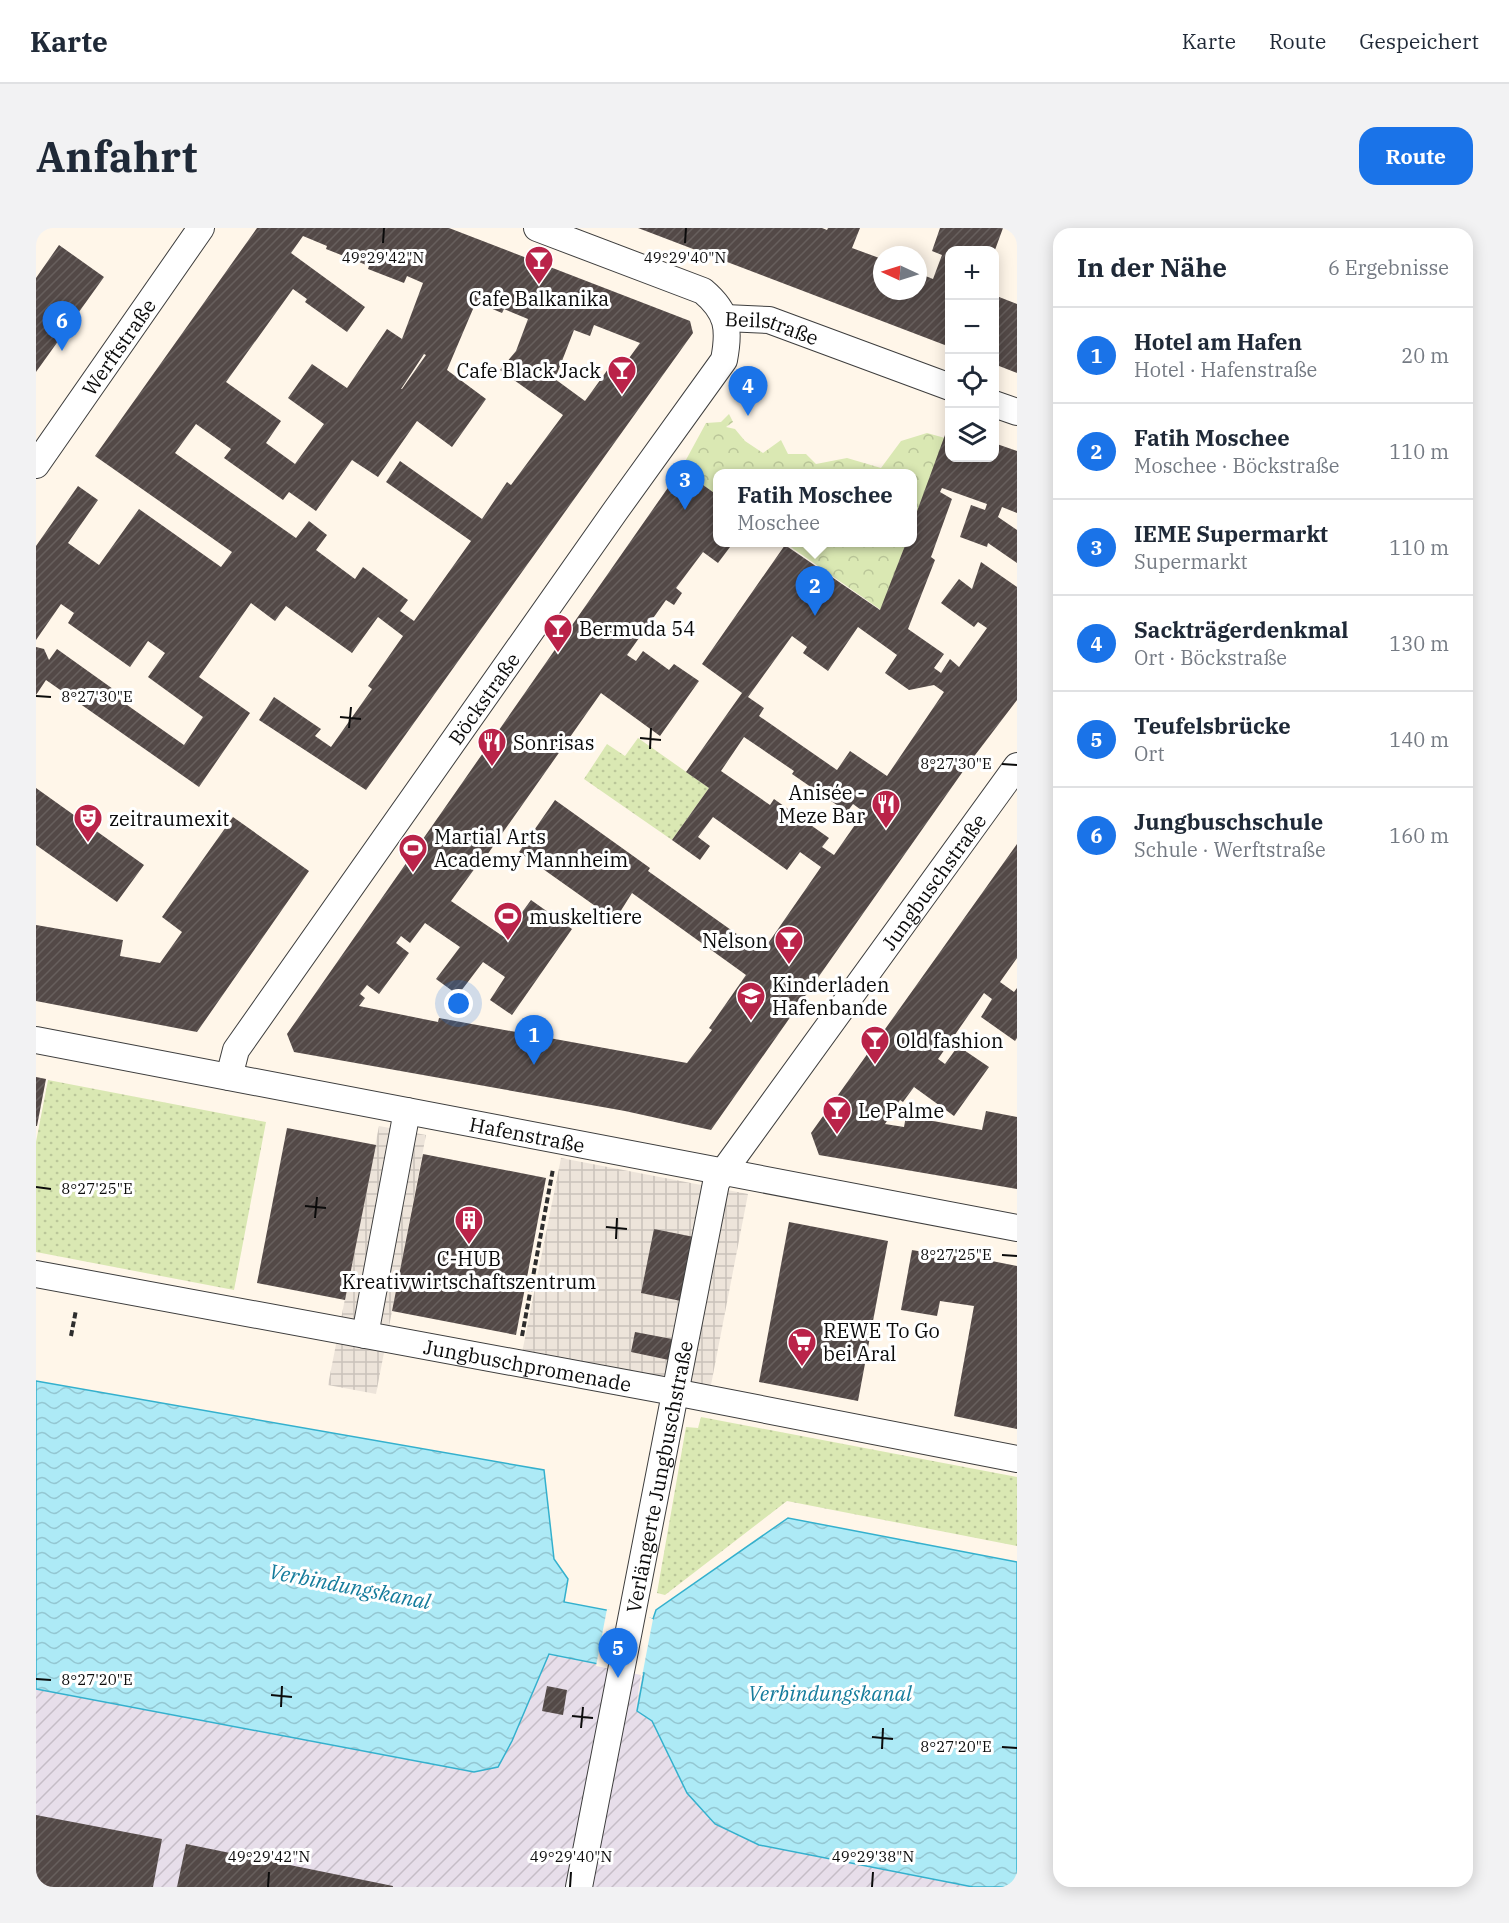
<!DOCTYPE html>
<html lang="de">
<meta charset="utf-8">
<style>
body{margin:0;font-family:"IBM Plex Serif",serif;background:#f2f2f3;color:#1f2937}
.controls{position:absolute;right:18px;top:18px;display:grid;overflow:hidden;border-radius:12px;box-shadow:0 3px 15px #0003}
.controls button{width:54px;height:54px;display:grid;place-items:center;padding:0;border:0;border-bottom:2px solid #e0e1e3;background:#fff;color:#1f2937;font:30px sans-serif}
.compass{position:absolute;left:837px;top:18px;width:54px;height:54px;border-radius:50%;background:#fff;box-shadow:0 3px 15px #0003;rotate:274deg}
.you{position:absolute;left:423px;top:776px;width:21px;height:21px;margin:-15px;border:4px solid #fff;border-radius:50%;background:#1a73e8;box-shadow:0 0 0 9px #1a73e833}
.badge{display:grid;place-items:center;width:39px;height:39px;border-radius:50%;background:#1a73e8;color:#fff;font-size:20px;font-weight:700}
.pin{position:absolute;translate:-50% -50px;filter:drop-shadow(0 2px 3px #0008)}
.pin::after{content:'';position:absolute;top:32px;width:21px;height:18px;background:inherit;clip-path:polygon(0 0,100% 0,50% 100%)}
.popup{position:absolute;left:677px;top:241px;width:204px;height:78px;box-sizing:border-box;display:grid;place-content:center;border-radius:12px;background:#fff;filter:drop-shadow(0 2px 4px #0005);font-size:20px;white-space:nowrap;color:#747a83}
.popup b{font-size:22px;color:#1f2937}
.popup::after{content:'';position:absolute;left:50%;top:100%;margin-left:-12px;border:12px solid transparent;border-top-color:#fff}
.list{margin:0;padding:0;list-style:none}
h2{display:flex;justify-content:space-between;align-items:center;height:78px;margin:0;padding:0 24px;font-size:26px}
h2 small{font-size:20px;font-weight:400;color:#747a83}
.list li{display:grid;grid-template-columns:39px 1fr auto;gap:18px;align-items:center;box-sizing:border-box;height:96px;padding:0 24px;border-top:2px solid #e0e1e3}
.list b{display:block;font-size:22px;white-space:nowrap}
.list p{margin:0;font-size:20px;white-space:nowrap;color:#747a83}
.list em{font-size:20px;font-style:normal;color:#747a83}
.icon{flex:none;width:33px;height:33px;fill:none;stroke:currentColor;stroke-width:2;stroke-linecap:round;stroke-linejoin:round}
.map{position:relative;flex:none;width:981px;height:1659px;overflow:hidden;border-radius:18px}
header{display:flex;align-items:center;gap:36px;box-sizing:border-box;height:84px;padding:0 30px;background:#fff;border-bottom:2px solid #e0e1e3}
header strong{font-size:28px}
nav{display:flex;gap:33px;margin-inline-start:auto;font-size:21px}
.intro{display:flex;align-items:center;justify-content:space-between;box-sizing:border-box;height:144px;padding:0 36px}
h1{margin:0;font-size:42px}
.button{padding:15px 27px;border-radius:18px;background:#1a73e8;color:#fff;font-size:21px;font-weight:700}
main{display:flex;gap:36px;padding:0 36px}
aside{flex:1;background:#fff;border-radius:18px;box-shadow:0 3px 15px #0003}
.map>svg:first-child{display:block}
.industrial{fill:url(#industrial-furrows)}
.grass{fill:url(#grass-dots)}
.park{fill:url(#park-crowns)}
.plaza{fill:url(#plaza-grid)}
.water{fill:url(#water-waves);stroke:#34b0cd;stroke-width:1.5}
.pier{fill:#fff6e9}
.building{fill:url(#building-hatch);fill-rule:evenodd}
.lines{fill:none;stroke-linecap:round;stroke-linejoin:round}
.street-casing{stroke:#3e3e3e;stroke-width:28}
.path{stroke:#2d2d2d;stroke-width:4;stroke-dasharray:6 3;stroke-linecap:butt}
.street{stroke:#fff;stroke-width:26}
.ticks{fill:none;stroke:#0b0b0b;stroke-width:2}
.labels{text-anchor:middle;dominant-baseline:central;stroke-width:6;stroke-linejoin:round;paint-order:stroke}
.poi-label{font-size:20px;fill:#0b0b0b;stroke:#fff;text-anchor:start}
.street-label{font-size:20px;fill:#0b0b0b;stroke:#fff}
.water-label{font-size:21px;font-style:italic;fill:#157c9c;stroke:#fff}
.ticks-label{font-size:15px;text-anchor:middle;fill:#0b0b0b;stroke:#fff;stroke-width:6;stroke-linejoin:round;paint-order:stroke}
</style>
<header>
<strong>Karte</strong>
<nav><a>Karte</a><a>Route</a><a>Gespeichert</a></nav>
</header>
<div class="intro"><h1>Anfahrt</h1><a class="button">Route</a></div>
<main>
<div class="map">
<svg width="981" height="1659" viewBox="0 0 981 1659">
<defs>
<pattern id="industrial-furrows" width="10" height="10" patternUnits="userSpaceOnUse" patternTransform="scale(1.5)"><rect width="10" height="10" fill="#e7deea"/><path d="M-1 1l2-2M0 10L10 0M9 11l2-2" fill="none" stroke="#c5bdc7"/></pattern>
<pattern id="grass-dots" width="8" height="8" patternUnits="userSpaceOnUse" patternTransform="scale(1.5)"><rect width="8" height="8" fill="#dae8b3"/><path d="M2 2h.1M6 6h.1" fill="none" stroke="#bac699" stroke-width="1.8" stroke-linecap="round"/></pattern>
<pattern id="park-crowns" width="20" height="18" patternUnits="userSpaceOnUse" patternTransform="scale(1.5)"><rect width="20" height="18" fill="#dae8b3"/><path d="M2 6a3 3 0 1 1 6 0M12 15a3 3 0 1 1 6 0" fill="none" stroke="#bac699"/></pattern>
<pattern id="plaza-grid" width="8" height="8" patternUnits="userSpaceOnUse" patternTransform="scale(1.5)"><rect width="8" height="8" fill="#ede4da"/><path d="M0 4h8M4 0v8" fill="none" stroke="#cac2ba"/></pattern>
<pattern id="water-waves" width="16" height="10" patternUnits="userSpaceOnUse" patternTransform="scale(1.5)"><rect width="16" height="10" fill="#adeaf6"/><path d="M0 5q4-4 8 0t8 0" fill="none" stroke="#94c7d2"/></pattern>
<pattern id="building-hatch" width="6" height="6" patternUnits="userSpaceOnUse" patternTransform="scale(1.5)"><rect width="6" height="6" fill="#534947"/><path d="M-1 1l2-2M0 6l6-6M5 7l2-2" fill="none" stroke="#675f5d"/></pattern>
</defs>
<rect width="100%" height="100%" fill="#fff6e9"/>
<!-- industrial -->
<path class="industrial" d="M513,1426L609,1445L601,1483L616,1493L651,1565L723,1617L937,1659H0V1461L438,1544L476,1513Z"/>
<!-- grass -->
<path class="grass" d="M602,510L673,560L636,612L548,551L571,516L589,528Z
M12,852L230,894L198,1062L0,1024V914Z
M665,1189L981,1249V1318L751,1273L629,1367L621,1365L650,1199L662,1200Z"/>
<!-- park -->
<path class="park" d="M693,186L697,194L690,199L699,201L709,213L727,225L745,212L752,226H770L780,236L811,230L845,240L865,213L891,205L909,210L877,296L876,246H682L681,267L645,241L670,195L685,194Z
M749,315H870L845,382Z"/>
<!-- plaza -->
<path class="plaza" d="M343,898L390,907L340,1166L292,1157Z
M525,930L712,966L674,1162L486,1125Z"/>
<!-- water -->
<path class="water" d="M0,1153L508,1242L518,1331L532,1351L528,1374L617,1391L620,1382L752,1290L981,1334V1659H937L723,1617L679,1596L651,1565L616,1493L601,1483L608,1445L513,1426L476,1513L462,1539L438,1544L0,1461Z"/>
<!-- pier -->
<path class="pier" d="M571,1381L609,1387L617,1391L599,1485L605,1447L560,1438Z"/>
<!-- building -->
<path class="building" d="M221,0H413L654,93L657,105L330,562L223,492L238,469L285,501L279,508L295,519L336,461L332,458L367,408L342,389L316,425L250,378L239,393L215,375L163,449L214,485L163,559L10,452L0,467V419L8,421L13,432L21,421L77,461L74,465L148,517L167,489L112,449L129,425L112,413L94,439L32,395L38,385L25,376L0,412V318L42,258L62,272L32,315L63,337L103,281L185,339L196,324L59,228ZM267,8L291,18L290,21L333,38L332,41L368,55L371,48L387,55L366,111L351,101L311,160L276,136L252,170L288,196L259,236L230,215L245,193L190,154L257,61L271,71L269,74L311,104L329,79L255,25ZM440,74L466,85L468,81L492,91L480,123L464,142L527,187L475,257L471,254L446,291L364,233L350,254L435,313L378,393L364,383L372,372L327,339L319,351L280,322L291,307L273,293L260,310L139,225L160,196L195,221L188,230L247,272L253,264L280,283L316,232L342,249L381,193L416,219L450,171L411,142ZM558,97L604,115L583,144L575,137L549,173L519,151L538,102L554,108ZM388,126L390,127L366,161H365Z
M602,0H786L791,2L792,0H824L816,20L846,31V63H882V45L897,51L906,27L896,23L904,0H967L959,22H914V119Z
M23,17L68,49L0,144V50Z
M958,67L981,76V145L958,136Z
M913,196L914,230H958V215L981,223V285L966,279L962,289L981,302V335L952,315L951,319L924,309L935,277L949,282L951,276L906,260L904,264L916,271L895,329L899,332L872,401L908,426L898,440L905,445L914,431L923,439L951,400L942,394L938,399L905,375L923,351L936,361L945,334L981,359V472L930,539L675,902L589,883L258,824L251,806L645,241L681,267V315H697L682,335L667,324L640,360L646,365L638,377L630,372L591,427L600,433L607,423L633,442L638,436L663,453L624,508L565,465L444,637L442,636L415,673L468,709L495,672L536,701L476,787L454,772L469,749L447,734L422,767L400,751L424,719L389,695L374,715L365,708L360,715L373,725L343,766L331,757L324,766L329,770L323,778L402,794L403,790L651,835L676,802L673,800L710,747L596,665L579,692L483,624L519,572L614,640L612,643L719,719L726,709L733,714L785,639L764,624L751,642L677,589L662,609L674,618L664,632L636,612L673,560L650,544L706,465L666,436L749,317L844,382L870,315L876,314V297ZM822,399L861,427L849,445L873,462L898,457L908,464L851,548L814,523L801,542L723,488L728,480L712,469L756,408L771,419L767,425L792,443ZM708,509L758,543L756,546L811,584L817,576L828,584L798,627L786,619L793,610L738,571L734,577L685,543Z
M0,560L108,637L81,674L0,617Z
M197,589L273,643L161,804L0,773V697L87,712L84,728L124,735L146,704L126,689Z
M981,616V730L964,754L978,764L981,760V810L979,813L945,789L956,771L948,765L902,831L909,836L922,818L953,839L918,888L878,859L867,874L864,872L849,896L868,899L870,888L946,902L950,883L981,889V961L783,927L775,905Z
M0,849L10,851L1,898H0Z
M251,900L340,917L309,1072L221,1055Z
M387,926L510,950L480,1107L356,1083Z
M753,994L852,1013L822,1173L723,1154Z
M618,1001L658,1009L645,1073L605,1065Z
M876,1022L899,1026L900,1022L981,1038V1201L918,1188L938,1078L904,1073L901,1088L865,1082Z
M599,1104L636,1111L633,1132L595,1124Z
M511,1458L531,1462L527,1487L506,1483Z
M0,1587L126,1611L117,1659H0Z
M150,1616L357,1658V1659H141Z"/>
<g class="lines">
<!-- street casing -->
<g class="street-casing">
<g id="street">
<path id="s1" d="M689,90L733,92L914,159"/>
<path d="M958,176L981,184"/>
<path id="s2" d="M0,237L165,0"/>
<path id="s3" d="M0,812L981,1000"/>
<path id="s4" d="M193,849L200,822L580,282L688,132C694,101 692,84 667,63L501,0"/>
<path id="s5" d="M0,1046L638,1164L981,1231"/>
<path d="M329,1107L371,883"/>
<path id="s6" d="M543,1659L680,955L687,944L981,538"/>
</g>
</g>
<!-- path -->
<path class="path" d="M35,1108L40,1082
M486,1108L517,941"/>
<!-- street -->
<use href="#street" class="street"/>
</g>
<!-- ticks -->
<path class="ticks" d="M347,15L348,0M649,15L650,0M0,468L15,469M304,489L325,491M313,500L315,479M604,510L625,512M614,521L615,500M966,536L981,537M0,959L15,961M269,978L290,980M279,990L281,969M570,999L591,1001M580,1011L581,990M966,1027L981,1028M0,1451L15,1452M235,1467L256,1469M245,1479L246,1458M536,1488L557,1490M545,1500L547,1479M836,1509L857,1511M966,1519L981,1520M846,1521L847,1500M232,1659L233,1644M534,1659L535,1644M836,1659L837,1644"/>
<!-- icons -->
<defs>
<g id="bar-pin" transform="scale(1.5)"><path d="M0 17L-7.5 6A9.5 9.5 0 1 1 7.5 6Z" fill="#ba2349" stroke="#fff"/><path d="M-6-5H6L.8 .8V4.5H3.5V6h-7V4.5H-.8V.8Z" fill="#fff"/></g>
<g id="restaurant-pin" transform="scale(1.5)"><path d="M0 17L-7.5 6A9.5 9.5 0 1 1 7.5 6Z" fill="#ba2349" stroke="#fff"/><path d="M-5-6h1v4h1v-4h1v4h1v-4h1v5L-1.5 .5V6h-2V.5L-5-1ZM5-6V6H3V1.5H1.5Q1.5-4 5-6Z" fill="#fff"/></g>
<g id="theatre-pin" transform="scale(1.5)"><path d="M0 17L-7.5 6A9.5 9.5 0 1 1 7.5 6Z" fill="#ba2349" stroke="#fff"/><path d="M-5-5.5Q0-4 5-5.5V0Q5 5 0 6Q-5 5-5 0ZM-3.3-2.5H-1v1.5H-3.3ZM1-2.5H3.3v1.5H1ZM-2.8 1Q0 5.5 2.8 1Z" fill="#fff"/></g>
<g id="stadium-pin" transform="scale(1.5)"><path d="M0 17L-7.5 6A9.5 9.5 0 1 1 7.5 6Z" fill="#ba2349" stroke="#fff"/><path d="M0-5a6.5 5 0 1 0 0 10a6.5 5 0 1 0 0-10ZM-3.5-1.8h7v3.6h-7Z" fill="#fff"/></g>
<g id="school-pin" transform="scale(1.5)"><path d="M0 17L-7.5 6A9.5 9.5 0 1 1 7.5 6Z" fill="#ba2349" stroke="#fff"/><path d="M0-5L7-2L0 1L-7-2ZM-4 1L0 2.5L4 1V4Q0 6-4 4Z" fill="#fff"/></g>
<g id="building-pin" transform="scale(1.5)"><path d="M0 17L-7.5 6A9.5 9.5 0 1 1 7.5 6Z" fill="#ba2349" stroke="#fff"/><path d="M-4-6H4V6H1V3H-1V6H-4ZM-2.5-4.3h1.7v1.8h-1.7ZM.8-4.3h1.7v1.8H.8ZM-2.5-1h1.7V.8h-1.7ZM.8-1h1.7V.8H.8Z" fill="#fff"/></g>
<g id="supermarket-pin" transform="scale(1.5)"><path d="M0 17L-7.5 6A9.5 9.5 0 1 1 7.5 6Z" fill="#ba2349" stroke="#fff"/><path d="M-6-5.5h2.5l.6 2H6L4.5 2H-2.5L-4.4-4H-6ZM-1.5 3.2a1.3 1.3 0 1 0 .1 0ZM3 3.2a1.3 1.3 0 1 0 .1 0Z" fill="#fff"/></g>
</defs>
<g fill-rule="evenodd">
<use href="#bar-pin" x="503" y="32"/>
<use href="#bar-pin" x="586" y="142"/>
<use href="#bar-pin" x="522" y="400"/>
<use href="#restaurant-pin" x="456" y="514"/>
<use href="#restaurant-pin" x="850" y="576"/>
<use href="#theatre-pin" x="52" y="590"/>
<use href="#stadium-pin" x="377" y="620"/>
<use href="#stadium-pin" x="472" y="688"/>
<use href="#bar-pin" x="753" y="712"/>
<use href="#school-pin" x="715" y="768"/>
<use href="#bar-pin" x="839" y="812"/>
<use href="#bar-pin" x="801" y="882"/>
<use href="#building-pin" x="433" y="992"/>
<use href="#supermarket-pin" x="766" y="1114"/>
</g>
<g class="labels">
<!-- poi labels -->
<g class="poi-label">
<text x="503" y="70" text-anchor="middle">Cafe Balkanika</text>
<text x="565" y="142" text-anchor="end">Cafe Black Jack</text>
<text x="543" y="400">Bermuda 54</text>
<text x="477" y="514">Sonrisas</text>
<text x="829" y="564" text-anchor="end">Anisée -<tspan x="829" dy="23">Meze Bar</tspan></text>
<text x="73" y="590">zeitraumexit</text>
<text x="398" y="608">Martial Arts<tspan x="398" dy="23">Academy Mannheim</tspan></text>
<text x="493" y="688">muskeltiere</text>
<text x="732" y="712" text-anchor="end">Nelson</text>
<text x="736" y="756">Kinderladen<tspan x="736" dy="23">Hafenbande</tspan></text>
<text x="860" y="812">Old fashion</text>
<text x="822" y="882">Le Palme</text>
<text x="433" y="1030" text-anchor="middle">C-HUB<tspan x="433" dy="23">Kreativwirtschaftszentrum</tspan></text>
<text x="787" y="1102">REWE To Go<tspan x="787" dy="23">bei Aral</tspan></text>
</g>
<!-- street labels -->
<g class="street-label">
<text stroke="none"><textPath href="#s1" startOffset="48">Beilstraße</textPath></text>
<text stroke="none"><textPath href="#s2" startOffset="144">Werftstraße</textPath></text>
<text stroke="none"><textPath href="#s4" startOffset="458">Böckstraße</textPath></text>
<text stroke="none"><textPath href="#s6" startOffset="1089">Jungbuschstraße</textPath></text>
<text stroke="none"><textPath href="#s3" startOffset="500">Hafenstraße</textPath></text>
<text stroke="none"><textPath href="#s5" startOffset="500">Jungbuschpromenade</textPath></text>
<text stroke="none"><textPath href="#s6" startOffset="418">Verlängerte Jungbuschstraße</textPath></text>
</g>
<!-- water labels -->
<g class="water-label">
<text transform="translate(314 1358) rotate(11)">Verbindungskanal</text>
<text x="794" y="1465">Verbindungskanal</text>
</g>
</g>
<g class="ticks-label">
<text x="347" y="35">49°29'42"N</text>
<text x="649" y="35">49°29'40"N</text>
<text x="61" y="474">8°27'30"E</text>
<text x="920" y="541">8°27'30"E</text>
<text x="61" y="966">8°27'25"E</text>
<text x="920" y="1032">8°27'25"E</text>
<text x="61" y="1457">8°27'20"E</text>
<text x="920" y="1524">8°27'20"E</text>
<text x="233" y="1634">49°29'42"N</text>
<text x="535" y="1634">49°29'40"N</text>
<text x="837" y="1634">49°29'38"N</text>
</g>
</svg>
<div class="controls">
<button>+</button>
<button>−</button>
<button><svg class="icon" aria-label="locate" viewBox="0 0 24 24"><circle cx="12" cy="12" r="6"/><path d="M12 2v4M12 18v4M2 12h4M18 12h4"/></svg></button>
<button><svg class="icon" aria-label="layers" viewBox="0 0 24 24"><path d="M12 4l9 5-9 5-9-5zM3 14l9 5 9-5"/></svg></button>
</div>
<svg class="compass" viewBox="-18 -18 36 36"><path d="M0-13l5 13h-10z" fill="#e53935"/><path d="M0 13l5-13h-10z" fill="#747a83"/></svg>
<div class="you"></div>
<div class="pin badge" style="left:498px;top:837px">1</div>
<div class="pin badge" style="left:779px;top:388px">2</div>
<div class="popup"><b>Fatih Moschee</b>Moschee</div>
<div class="pin badge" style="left:649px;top:282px">3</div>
<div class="pin badge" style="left:712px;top:188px">4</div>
<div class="pin badge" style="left:582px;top:1450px">5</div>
<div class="pin badge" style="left:26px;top:123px">6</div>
</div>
<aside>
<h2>In der Nähe<small>6 Ergebnisse</small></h2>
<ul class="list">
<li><span class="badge">1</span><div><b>Hotel am Hafen</b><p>Hotel · Hafenstraße</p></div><em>20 m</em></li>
<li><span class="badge">2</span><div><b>Fatih Moschee</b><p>Moschee · Böckstraße</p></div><em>110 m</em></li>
<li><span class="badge">3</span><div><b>IEME Supermarkt</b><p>Supermarkt</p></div><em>110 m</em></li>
<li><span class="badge">4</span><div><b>Sackträgerdenkmal</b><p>Ort · Böckstraße</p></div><em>130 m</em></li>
<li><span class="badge">5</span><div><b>Teufelsbrücke</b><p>Ort</p></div><em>140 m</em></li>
<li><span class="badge">6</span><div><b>Jungbuschschule</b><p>Schule · Werftstraße</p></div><em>160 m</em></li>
</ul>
</aside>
</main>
